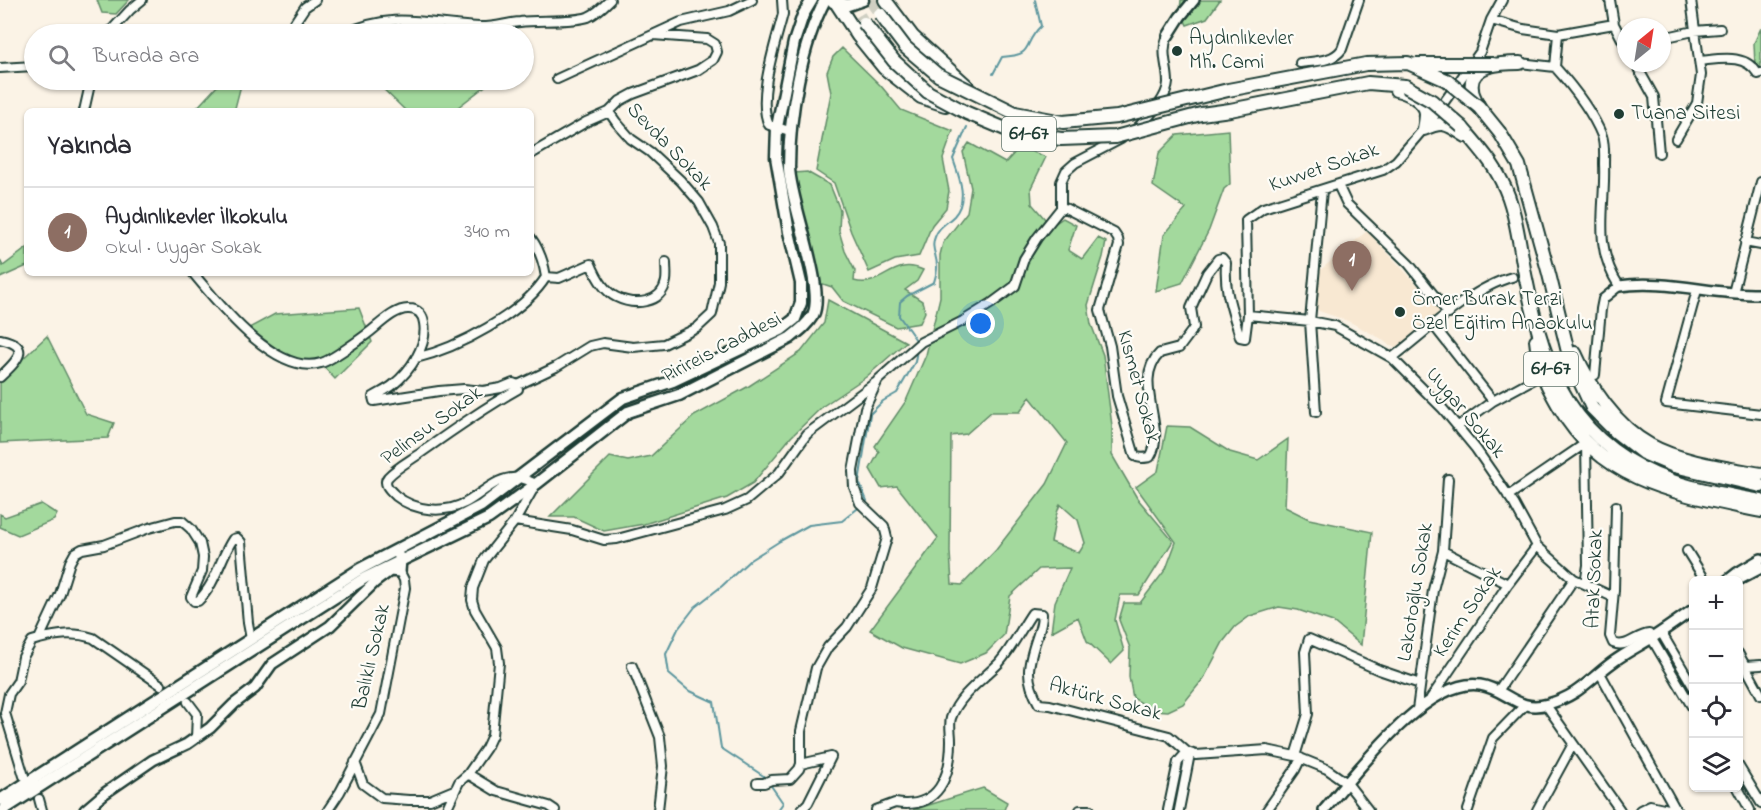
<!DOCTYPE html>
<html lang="tr">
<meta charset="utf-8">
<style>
body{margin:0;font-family:"Indie Flower",sans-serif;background:#f2f2f3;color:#2b2b33}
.controls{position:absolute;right:18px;bottom:18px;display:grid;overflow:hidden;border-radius:9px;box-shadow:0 2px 4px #0004}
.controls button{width:54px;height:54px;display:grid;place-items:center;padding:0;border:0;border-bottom:2px solid #e1e1e2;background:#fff;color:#2b2b33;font:30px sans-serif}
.compass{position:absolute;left:1617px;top:18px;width:54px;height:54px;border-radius:50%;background:#fff;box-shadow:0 2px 4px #0004;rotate:30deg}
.you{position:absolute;left:981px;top:324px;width:21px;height:21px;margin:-15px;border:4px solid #fff;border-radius:50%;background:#1a73e8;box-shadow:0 0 0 9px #1a73e833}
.badge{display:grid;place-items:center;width:39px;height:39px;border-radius:50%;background:#1f3d34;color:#fff;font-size:20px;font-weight:700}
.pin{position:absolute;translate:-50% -50px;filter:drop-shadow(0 2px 3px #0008)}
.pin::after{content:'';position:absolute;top:32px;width:21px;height:18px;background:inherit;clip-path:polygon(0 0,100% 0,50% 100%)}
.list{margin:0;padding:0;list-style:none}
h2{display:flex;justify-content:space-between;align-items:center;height:78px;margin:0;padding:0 24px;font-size:26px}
h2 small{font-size:20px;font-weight:400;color:#7c7c81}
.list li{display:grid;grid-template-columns:39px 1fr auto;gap:18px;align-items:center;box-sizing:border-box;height:90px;padding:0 24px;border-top:2px solid #e1e1e2}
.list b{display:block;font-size:22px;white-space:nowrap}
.list p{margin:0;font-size:20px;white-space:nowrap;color:#7c7c81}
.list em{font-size:20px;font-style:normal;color:#7c7c81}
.icon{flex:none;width:33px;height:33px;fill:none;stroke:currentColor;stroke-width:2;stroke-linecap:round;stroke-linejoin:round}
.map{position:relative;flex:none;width:1761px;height:810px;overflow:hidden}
.search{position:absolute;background:#fff;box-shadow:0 2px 4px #0004;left:24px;top:24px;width:510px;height:66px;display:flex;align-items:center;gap:15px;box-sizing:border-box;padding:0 21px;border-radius:33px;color:#7c7c81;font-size:22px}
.panel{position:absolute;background:#fff;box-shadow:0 2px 4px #0004;left:24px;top:108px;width:510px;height:168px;border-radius:9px}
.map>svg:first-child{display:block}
.built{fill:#f8e8d2}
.green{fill:#a3d99d;stroke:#618b68;stroke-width:1.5;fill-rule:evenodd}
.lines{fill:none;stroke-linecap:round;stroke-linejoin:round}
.stream{stroke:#5c969e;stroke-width:2}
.primary-tunnel{stroke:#cfcfc2;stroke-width:12;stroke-dasharray:12 6;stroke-linecap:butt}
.minor-casing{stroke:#1f3d34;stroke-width:12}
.tertiary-casing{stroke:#1f3d34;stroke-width:14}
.secondary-casing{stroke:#1f3d34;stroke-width:15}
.primary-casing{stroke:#1f3d34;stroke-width:16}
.minor{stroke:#fdfcf7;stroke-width:8}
.tertiary{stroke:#fdfcf7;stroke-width:9}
.secondary{stroke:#fdfcf7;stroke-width:10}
.primary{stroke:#fdfcf7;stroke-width:12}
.primary-bridge-casing{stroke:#1f3d34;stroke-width:16;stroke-linecap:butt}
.primary-bridge{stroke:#fdfcf7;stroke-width:12}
.poi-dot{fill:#1f3d34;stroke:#fdfcf7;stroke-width:2}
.labels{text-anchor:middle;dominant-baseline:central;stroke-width:4.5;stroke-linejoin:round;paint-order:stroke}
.shield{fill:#fdfcf7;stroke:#62766e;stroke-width:1.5}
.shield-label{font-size:20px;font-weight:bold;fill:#1f3d34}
.poi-label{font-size:21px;fill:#1f3d34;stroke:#fdfcf7;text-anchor:start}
.street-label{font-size:21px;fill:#1f3d34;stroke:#fdfcf7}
</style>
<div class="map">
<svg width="1761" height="810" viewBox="0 0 1761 810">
<rect width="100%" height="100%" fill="#fbf3e6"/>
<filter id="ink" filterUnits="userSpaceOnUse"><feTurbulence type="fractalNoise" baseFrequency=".0167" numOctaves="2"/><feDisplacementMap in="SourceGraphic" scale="12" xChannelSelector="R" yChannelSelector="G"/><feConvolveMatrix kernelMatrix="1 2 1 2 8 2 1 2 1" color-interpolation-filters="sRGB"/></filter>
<g filter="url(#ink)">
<!-- built -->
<path class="built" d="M1367,231L1422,290L1439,309L1441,315L1397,347L1390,346L1380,338L1348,321L1319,311L1316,308L1319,271Z"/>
<!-- green -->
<path class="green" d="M97,0H129L116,14L102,13Z
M1181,0H1220L1207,18L1187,25L1180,10Z
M391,27L453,33L456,34H356Z
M1761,28V68L1755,66L1754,43Z
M842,48L881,86L901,110L953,131L943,159L949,191L946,208L932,225L919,256L895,260L869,272L851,232L834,183L816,171L831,93L827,72L833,57Z
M227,80H253L241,85L235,108L238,111H194L220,83Z
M374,80H493L453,111H406Z
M1228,130L1230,184L1224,189L1209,230L1182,283L1156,291L1164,235L1186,209L1153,186L1159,153L1177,135Z
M969,143L1005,163L1020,147L1046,157L1031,188L1032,204L1051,226L1063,218L1076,225L1068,250L1082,259L1098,238L1106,242L1103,257L1088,305L1091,324L1103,355L1112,426V455L1137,498L1173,541L1139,595H1120L1115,620L1124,651L1111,664L1087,641L1078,617L1051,632L1055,602L1070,568L1039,569L1010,596L1004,635L986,653L960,664L902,648L870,630L938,538L897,486L881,488L870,469L879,452L875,446L906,401L926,355L940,297V255L943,243L967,212L971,188L963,152ZM1030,397L1067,443L1047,484L996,550L962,585L952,584L950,552L951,436L966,434L991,412H1020ZM1060,504L1078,520L1085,543L1079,553L1051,542L1056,516Z
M807,172L830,185L840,210L839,231L845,251L855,271L854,281C883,289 892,256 923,270L917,281L905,290L922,301L925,312L920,323L896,327L843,301L832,287L820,283L794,173Z
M27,248V266L0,278V260L3,266Z
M828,300L906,342L866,377L823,406L791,437L753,483L727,498L644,524L604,531L574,517H550L610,457L628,461L651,456L694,416L749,386L801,352L824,323Z
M359,308L372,342L335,379L317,360H292L249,328L275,314Z
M47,336L86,414L114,423L108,438L0,443V380Z
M1167,426L1190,427L1230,452L1258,460L1288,439L1285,507L1309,519L1372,532L1361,645L1333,622L1298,610L1279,607L1250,616L1235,627L1223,642L1204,678L1183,704L1168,711L1153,710L1133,698L1129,677L1130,648L1119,620L1124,603H1140L1166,569L1176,542L1136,487L1158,471Z
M41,504L57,514L54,520L18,535L0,527V514L5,517Z
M983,788L1007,802L1004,810H913Z"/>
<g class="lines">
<!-- stream -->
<path class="stream" d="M993,74L1002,57C1036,55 1021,45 1041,26L1035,0
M918,343L899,316L900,302L907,296L934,282C935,278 937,273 937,268C938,257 930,248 935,237C938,227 947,223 954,216C969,200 959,176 953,159L967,127
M778,810L783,803L765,777L721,748L714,702L688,690L669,674L666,654L678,629L695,607L722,586L750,560L780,541L809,525L842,521L867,501L859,482L870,414L883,401L897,393L915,362L917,349"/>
<!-- primary-tunnel -->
<path class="primary-tunnel" d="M850,0L864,23
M870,0L880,14"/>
<!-- minor casing -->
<g class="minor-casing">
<path id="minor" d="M782,0L783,14C776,42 756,99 769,125L790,131
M1610,0L1614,24
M1491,20L1523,29L1558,34L1614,24L1626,47
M108,34L130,10L142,0
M287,34L305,7L315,0
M344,34C395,10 427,25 479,27C492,28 507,23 520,22C538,20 574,22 588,17C597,13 604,6 610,0
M1662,38L1694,31L1720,29
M1699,61C1721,59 1745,53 1758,74L1761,73
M1300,63C1315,61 1333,62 1342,49L1359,0
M1520,63L1555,67C1573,87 1592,111 1602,136C1605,145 1604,155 1604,164C1606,209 1592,244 1619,286L1603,299L1601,309L1595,375
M1635,63L1654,97L1659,153
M1555,67L1558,34
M0,68L34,66
M557,79L681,22L729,11L752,0
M84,111L91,80
M1136,129C1147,119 1167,99 1168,83C1168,66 1160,52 1168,36
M1676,139L1697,103L1701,75L1691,0
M531,154L586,122L609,112L620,101L633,94L698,70L713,60L717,52L715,44L707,39L653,35
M1338,185L1347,204L1409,264L1449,314
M1061,208H1065L1114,233L1118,239L1119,245L1100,310L1110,346L1117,396L1135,456C1140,459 1144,458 1150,457C1168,429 1131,380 1160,353L1179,348L1191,332L1194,327L1191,308L1195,299L1207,273L1218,259L1222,258L1226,263C1224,292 1232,309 1240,337L1245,338
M1745,242L1761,245
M193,273C218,303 276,377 321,363C330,361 362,338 371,331C381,323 396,308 409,309C418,309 423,315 424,323C428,346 410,371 393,385C387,390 379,393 373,397L374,401L439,391L464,389L483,391L501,388L513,383L518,385
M546,277L559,278L591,264C596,276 604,291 616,297C634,306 662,304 666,281C667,275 666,268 666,262
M1697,290L1666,403L1761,414
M1733,293L1761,182
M1248,315L1310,321L1335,326L1392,358L1443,409L1476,449L1514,504L1537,546L1574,579L1613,597
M1434,326L1493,401
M1245,338L1248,315L1246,220L1263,208L1383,170L1396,161L1432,119L1480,52L1491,20L1502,0
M0,339C34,346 16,362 0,377
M416,358C457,348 523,314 546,277C544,264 539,249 531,238
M1392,358C1427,331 1471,288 1512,277
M518,385L556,367L590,346L603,343L633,347L664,344L697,328L712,314L719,282V243L713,227L699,202L681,181L650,152L631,139L616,122L609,112
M1316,412L1310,321L1322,190
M1457,427L1493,401L1541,375
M1508,496L1586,443
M1616,506L1614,590L1610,636L1613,643C1627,649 1636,635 1649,634L1694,710
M515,521L572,530L604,540L617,539L725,510L747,500L779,473L807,434L875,383
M1443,551L1508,584
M1687,551L1705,580
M1585,584L1588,565L1586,443
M1661,632L1694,688
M1738,653L1761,695
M632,666L660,737L663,766L658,810
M1745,666L1761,665
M1600,673L1676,810
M161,685L93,638C74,632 59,634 39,639L60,594L70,562L75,553L82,549L104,545L149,528L175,521H182L191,529L200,543L203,557L202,571L191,597L194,601H198C216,584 220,558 233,539L237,538L241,542L248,623L251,639
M1498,691L1574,579
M1431,698L1508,584L1537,546
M188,702L197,714L196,738
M1546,705L1620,810
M1417,710L1433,590L1443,551L1448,479
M1295,756L1308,714L1305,652L1309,639L1379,670L1420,684
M355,762L363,784L382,798L409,800H430L454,790
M1738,765L1761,803
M468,774L496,791L549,806L555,810
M24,776L5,713L9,694L18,681L23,657L32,641L39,639
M757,783H764L771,780L790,779L799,769L801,764
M1738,788L1750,810
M39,799L42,810
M328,810L340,792L381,714L405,588L404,580L400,572
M446,810L459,782L468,774L486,748L492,735L499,663L497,648L475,610L472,600L473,588L484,560L515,521L536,484C531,482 524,478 519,478C498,475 482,494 465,503C443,514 415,511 396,496C391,491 382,484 388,477C397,467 411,460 422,452C453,430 484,408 518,389V385
M801,810L808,803L831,757L801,764V731L816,668L828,647L847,627L872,588L887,538L884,526L860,503L854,487L853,471L865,408L878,380L921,342L963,321L992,303L1015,286L1024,259L1037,238L1061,208V182L1066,171L1075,163L1121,139
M876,810L895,803C939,810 951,776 951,740C951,734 949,724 951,718C959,695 983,679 999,663C1012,648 1021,629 1032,613L1042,614C1042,623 1040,628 1037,637C1028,664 1024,678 1039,704L1050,705L1169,736L1187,752L1196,755L1267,750L1295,756L1327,769L1347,783L1368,810
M1080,810H1090
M1168,810L1178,762L1187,752
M1179,810L1189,759L1187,752
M1267,810L1295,770L1301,758
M1468,810L1493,738L1524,706
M1537,810L1573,744
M1640,810L1650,805L1673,810"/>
</g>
<!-- tertiary casing -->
<g class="tertiary-casing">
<path id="tertiary" d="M1168,36L1180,17L1194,0
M1619,286C1666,279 1713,295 1761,294
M1728,580L1737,573L1761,559
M1738,580L1761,568
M85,810L105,793L153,760L187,744L210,728L234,704L255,688L272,664L330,626L374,583L390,571L400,572L401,560L396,551
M1324,810C1356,773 1427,677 1480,685C1507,689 1517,713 1548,704C1580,695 1588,680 1613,662C1625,653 1639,646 1652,638C1666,629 1680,619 1694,609"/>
</g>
<!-- secondary casing -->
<g class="secondary-casing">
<path id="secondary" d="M833,2L848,5L863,0
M0,800L360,569L481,506L623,398L673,381L781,330L795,319L801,303V283L789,232L776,157L777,127L794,42L803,15L812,0
M3,810L365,578L489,518L536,484L628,412L679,395L790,338C799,331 807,325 813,315C826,289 790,202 789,168C789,116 801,45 825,0"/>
</g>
<!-- primary casing -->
<g class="primary-casing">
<path id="primary" d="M885,0L913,37L967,86
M837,4L858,36L884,68L921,97L945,105
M1228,90L1366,64
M1396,90C1407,92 1425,101 1426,113C1426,118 1425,124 1424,129C1445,120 1447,124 1466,136
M1479,107C1477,102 1472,95 1472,89C1468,63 1504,63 1520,63
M1230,110L1368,83L1405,86
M1462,127C1477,145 1492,161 1502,182C1516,207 1520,251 1526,279C1545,375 1574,446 1672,481C1700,491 1732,495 1761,501
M1500,133L1519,165L1549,274L1570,360L1592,408L1616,432L1643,453L1674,466L1761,486
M1536,340C1539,371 1545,382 1560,408C1604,485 1682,494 1761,511
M1575,353C1590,387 1616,426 1650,445C1680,462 1727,468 1761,474"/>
</g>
<!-- minor -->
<use href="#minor" class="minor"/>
<!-- tertiary -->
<use href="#tertiary" class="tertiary"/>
<!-- secondary -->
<use href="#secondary" class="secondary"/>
<!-- primary -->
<use href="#primary" class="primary"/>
<!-- primary-bridge casing -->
<g class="primary-bridge-casing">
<path id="primary-bridge" d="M880,14L905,47L938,75L1015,113L1063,122L1117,117L1228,90
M864,23L894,61L928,92L967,113L1010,131L1061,139L1115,137L1201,114L1230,110
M1366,64L1408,63L1446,80L1479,107L1500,133
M1416,64H1493
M1405,86L1432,101L1462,127"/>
</g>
<!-- primary-bridge -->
<use href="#primary-bridge" class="primary-bridge"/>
</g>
</g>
<!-- markers -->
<g class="poi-dot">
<circle cx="1177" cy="51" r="6"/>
<circle cx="1619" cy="114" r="6"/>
<circle cx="1400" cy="312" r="6"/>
</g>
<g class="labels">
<!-- shield labels -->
<g class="shield">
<rect x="1002" y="117" width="54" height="34" rx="4.5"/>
<rect x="1524" y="352" width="54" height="34" rx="4.5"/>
</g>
<g class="shield-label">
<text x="1029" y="134">61-67</text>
<text x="1551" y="369">61-67</text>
</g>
<!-- poi labels -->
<g class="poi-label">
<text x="1189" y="39">Aydınlıkevler<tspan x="1189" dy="24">Mh. Cami</tspan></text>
<text x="1631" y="114">Tuana Sitesi</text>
<text x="1412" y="300">Ömer Burak Terzi<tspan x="1412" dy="24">Özel Eğitim Anaokulu</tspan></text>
</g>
<!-- street labels -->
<g class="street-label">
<text transform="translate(669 147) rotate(46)">Sevda Sokak</text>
<text transform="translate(1324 168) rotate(-19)">Kuvvet Sokak</text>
<text transform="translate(722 348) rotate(-27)">Pirireis Caddesi</text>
<text transform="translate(1138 387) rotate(75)">Kısmet Sokak</text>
<text transform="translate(1465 413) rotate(50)">Uygar Sokak</text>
<text transform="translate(432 426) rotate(-36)">Pelinsu Sokak</text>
<text transform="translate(1595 579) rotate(-88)">Atak Sokak</text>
<text transform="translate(1416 592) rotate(-81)">Lakotoğlu Sokak</text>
<text transform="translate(1468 612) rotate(-56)">Kerim Sokak</text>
<text transform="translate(372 657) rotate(-77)">Balıklı Sokak</text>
<text transform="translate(1105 700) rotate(15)">Aktürk Sokak</text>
</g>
</g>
</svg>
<div class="controls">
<button>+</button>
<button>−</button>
<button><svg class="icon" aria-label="locate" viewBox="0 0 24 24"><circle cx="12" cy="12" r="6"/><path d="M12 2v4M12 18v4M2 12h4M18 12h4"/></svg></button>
<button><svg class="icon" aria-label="layers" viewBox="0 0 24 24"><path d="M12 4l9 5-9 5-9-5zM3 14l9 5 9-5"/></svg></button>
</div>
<svg class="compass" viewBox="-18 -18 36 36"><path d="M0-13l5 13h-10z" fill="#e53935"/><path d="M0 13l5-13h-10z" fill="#7c7c81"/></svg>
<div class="you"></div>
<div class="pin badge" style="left:1352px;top:291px;background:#8d6e63">1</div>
<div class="search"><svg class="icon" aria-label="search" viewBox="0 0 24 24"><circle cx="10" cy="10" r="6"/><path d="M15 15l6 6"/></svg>Burada ara</div>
<section class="panel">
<h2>Yakında<small></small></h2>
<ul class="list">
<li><span class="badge" style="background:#8d6e63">1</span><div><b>Aydınlıkevler İlkokulu</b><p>Okul · Uygar Sokak</p></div><em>340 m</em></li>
</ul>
</section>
</div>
